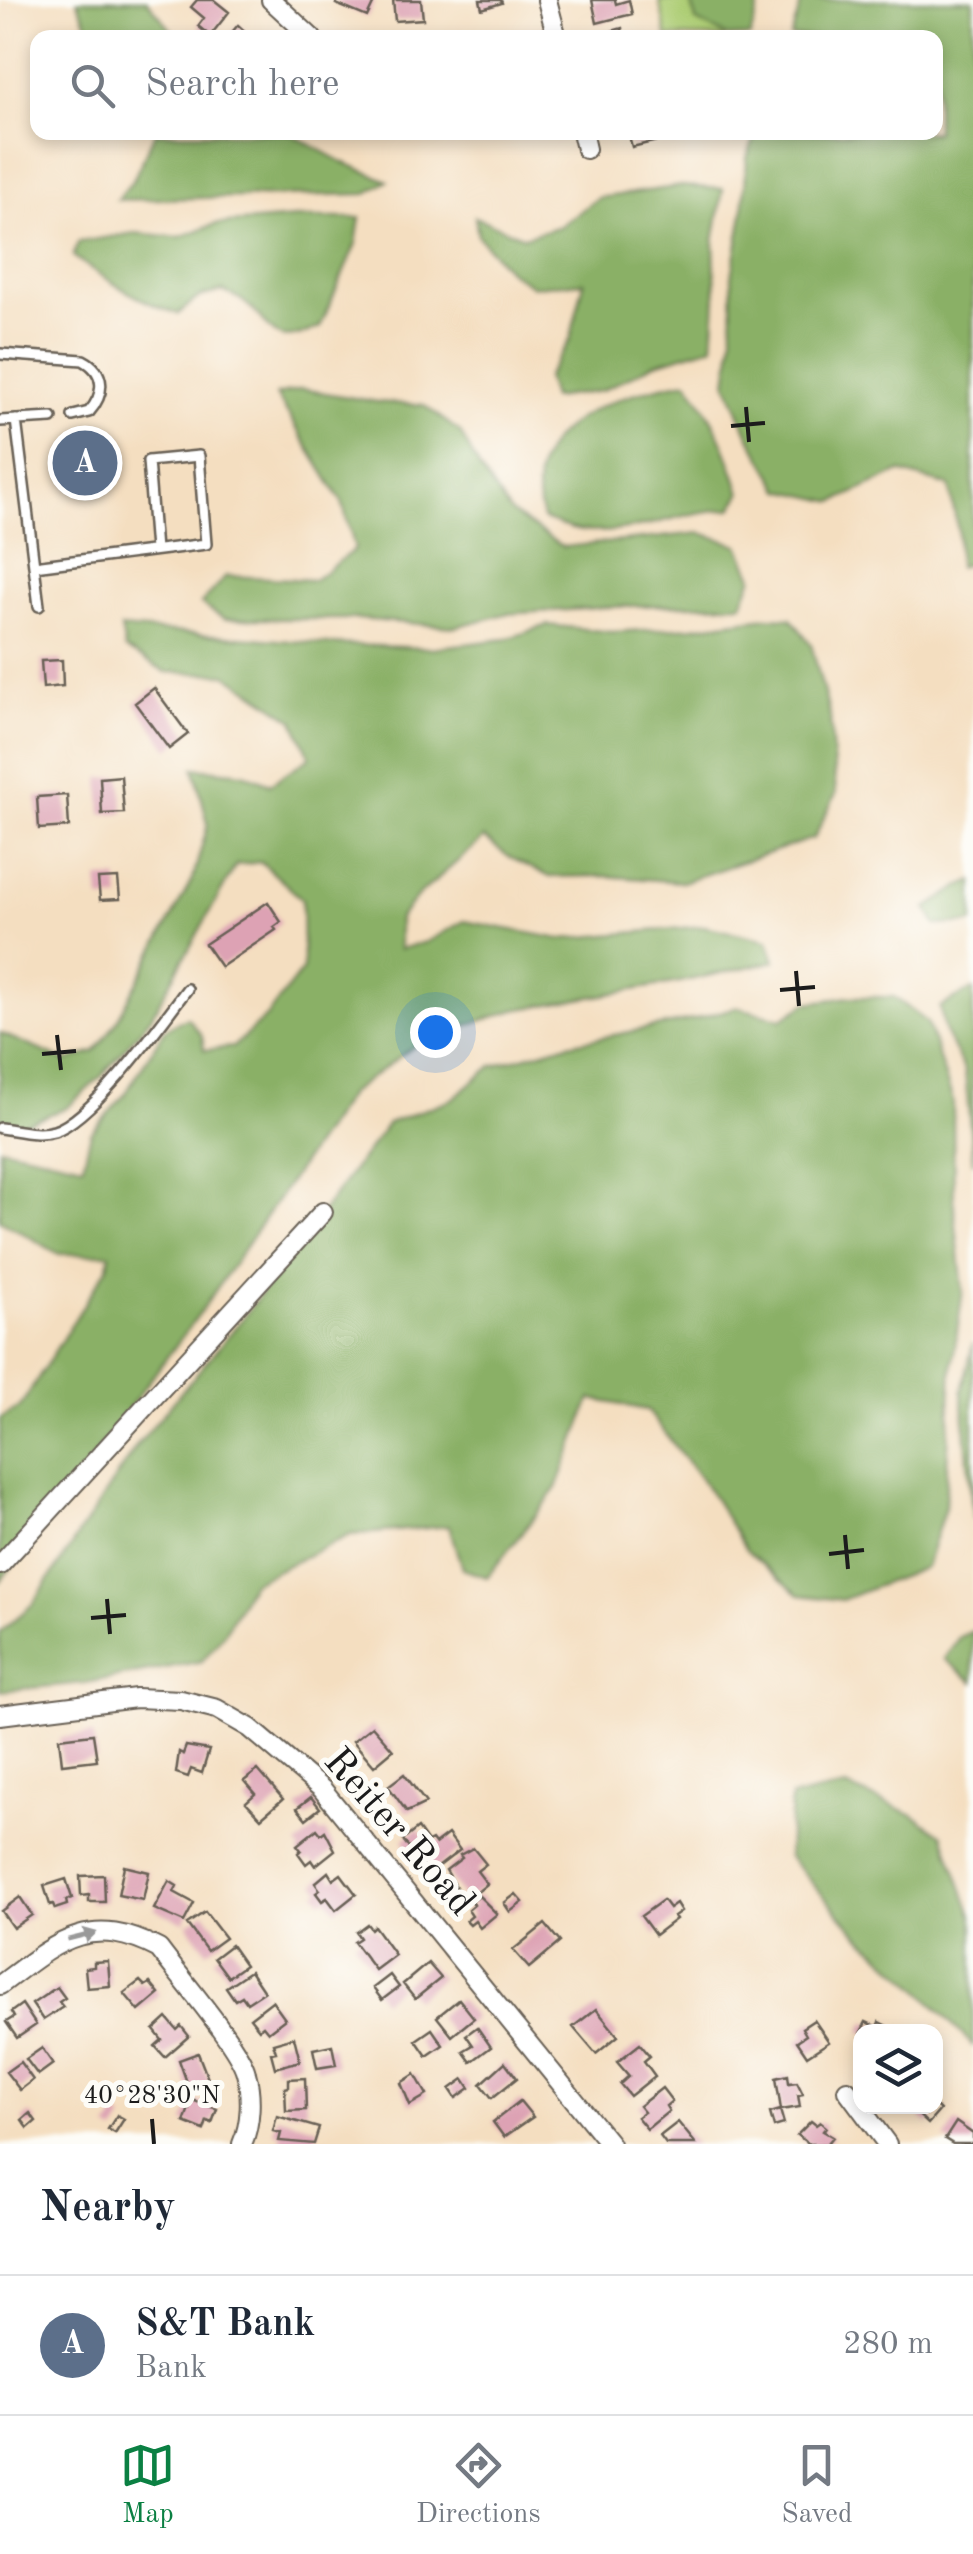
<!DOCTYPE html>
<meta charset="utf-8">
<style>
body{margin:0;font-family:"Old Standard TT",serif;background:#f2f2f3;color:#1f2937}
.controls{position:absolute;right:30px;bottom:30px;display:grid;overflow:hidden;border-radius:20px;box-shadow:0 5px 15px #0003}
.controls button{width:90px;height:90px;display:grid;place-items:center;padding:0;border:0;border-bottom:2px solid #e0e1e3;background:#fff;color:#1f2937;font:50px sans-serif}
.you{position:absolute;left:435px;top:1032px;width:35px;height:35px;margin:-25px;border:8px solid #fff;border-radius:50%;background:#1a73e8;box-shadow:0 0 0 15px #1a73e833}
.badge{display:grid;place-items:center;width:65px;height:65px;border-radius:50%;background:#0b8043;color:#fff;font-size:32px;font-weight:700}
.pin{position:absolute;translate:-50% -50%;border:5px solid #fff;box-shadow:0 2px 10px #0006}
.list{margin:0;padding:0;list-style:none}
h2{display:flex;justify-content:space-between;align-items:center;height:130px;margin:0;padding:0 40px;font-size:42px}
h2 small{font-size:32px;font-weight:400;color:#747a83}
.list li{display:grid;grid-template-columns:65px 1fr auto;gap:30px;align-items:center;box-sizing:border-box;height:140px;padding:0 40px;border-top:2px solid #e0e1e3}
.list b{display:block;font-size:38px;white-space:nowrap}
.list p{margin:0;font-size:32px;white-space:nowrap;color:#747a83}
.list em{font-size:32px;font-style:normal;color:#747a83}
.icon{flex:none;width:55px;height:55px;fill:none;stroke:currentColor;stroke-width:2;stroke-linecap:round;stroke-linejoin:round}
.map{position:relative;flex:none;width:973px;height:2144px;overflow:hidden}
.search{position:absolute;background:#fff;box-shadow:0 5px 15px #0003;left:30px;right:30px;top:30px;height:110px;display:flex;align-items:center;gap:25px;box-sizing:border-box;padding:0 35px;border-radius:20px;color:#747a83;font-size:38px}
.sheet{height:270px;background:#fff}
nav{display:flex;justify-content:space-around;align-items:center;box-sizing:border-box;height:140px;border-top:2px solid #e0e1e3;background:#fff;font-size:28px;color:#747a83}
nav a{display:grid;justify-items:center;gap:5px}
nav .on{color:#0b8043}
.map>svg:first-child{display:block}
.green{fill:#adcd74;stroke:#647448;stroke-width:2.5}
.forest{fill:#8ab066;stroke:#536641;stroke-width:2.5}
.building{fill:#dda2b4}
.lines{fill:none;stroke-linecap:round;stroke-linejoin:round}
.lane-casing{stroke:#686055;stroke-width:14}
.street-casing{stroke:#686055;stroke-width:22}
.lane{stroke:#fff;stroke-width:9}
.street{stroke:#fff;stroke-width:18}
.oneway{fill:#999}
.ticks{fill:none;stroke:#1c1c1c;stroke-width:4}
.labels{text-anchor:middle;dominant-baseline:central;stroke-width:10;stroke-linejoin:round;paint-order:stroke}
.street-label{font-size:40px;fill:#1c1c1c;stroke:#fdfcf7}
.ticks-label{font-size:25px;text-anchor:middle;fill:#1c1c1c;stroke:#fdfcf7;stroke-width:10;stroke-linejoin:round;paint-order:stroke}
</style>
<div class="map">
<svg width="973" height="2144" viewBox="0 0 973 2144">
<rect width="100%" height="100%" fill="#fdfcf7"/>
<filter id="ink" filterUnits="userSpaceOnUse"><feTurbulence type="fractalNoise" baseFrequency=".01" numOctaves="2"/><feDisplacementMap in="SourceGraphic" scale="20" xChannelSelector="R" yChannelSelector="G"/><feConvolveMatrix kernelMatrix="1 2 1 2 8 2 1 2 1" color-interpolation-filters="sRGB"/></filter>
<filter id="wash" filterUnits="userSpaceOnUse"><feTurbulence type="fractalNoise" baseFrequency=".0048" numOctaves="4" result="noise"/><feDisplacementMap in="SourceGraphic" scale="40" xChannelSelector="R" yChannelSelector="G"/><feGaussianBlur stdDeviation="2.25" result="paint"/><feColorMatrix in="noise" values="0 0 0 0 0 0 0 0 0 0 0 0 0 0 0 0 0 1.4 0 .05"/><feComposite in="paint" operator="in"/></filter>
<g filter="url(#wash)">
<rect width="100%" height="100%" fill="#f4dec0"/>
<!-- green -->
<path class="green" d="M659,0H735L724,38L667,37Z"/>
<!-- forest -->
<path class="forest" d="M77,0H147L177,37H105L89,29Z
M691,0H761L750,37H729L696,21Z
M802,0H973V562L958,567V531L949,486L900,472L834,502L781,490L749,436L727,382L733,337L732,276L743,213L747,157L757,133L936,132V38L791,37Z
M155,133H289L343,162L388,181L366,194L117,200L133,180Z
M682,186L723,189L714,242L716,299L713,346L656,363L601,391L552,398L546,377L570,340L584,282L533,286L508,270L478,236L475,217L524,237L560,226L598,198Z
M295,218H360L356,244L320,327C268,350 278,329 244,302C238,297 229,294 222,291L199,297L178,314C138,301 106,280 73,256L78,242L135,233L179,237L216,224Z
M687,381C714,416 728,451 741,493L732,509C682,510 632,537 582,531C569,530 555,523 543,519C541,510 537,499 537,489C535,417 631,391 687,381Z
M302,389L378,402L424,405L460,432L481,471L510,512L563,547L701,533L739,545L753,577L742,604L630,606L505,614L455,627L358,619H224L201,604L226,576L314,580L355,549L342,502L276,395Z
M767,617L791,618L811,644L830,716L836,794L814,838L682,882L604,876L550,877L509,857L484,838L420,894L399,918V949L426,942L464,921L561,939L704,926L768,940L775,961L680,982L515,1010L424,1039L350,1093L202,1310L0,1582V1418L20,1407L108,1266L110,1254H59L0,1220V1147L83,1165L91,1133L126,1093L165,1029L187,1017L202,1036L204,1050L233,1047L266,1017L303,969L302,899L261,862L236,865L151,1017L102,1076L67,1108L23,1124L0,1120V1033L66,1061L95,1052L115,1024L193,878L208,824L194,768L244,773L270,784L310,757L294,720L226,674L166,672L125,649L121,628L329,644L430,648L506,639L548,625L612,632L692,627Z
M973,881V923L936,925L927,908L959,887Z
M973,989V1163L965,1072L945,1032L940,1007Z
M848,997H894L927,1022L953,1101L954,1206L963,1290L952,1368L945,1507L926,1567L842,1600L799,1595L746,1550L706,1486L647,1410L591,1399L557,1488L487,1577L462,1569L449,1526L350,1535L251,1583L225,1632L202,1661L85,1683L0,1691V1632L33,1604L137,1445L242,1319L388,1123L452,1099L492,1066L568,1044L696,1019L736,1007L782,1019L807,1003Z
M973,1343V1520L962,1393Z
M973,1631V1682L944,1659L959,1637Z
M846,1787L912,1814L943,1835L973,1917V2046L918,1988L855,1931L788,1856L791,1797Z"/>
<g id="blocks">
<!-- building -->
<path class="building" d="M197,0H214L229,12L210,36L198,26L204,18L191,7Z
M338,0H375L367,17L336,4Z
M393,0H421L423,19L395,21Z
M480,0H501L502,3L482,9Z
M592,0H615L616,4L629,0L632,14L597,23Z
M238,25L252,38H227Z
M622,28L624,38H602L601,34Z
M628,132H659L661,140L632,147Z
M62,660L63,686L43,688L41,661Z
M154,688L188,734L169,749L135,703Z
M121,776L124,813L102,814L100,778Z
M67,795L69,827L39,829L37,797Z
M118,878L120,899L100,900L98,879Z
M268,902L281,922L274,927L276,930L221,967L205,944Z
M372,1726L393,1750L374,1766L353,1741Z
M93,1734L97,1760L62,1764L59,1738Z
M186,1746L209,1750L202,1773L191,1769L188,1777L176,1773L179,1752L183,1754Z
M258,1770L283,1799L261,1818L246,1802L255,1794L244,1781Z
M404,1774L426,1803L407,1812L388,1786Z
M311,1797L320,1808L306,1819L297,1808Z
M418,1828L428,1842L432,1840L435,1844L448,1834L460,1850L429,1874L403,1840Z
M317,1829L321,1834L325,1831L335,1850L315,1866L311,1860L306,1864L298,1853L301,1850L297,1845Z
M473,1848L486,1864L477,1871L487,1884L465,1902L446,1870L462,1858L460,1855Z
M124,1866L149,1872L143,1900L118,1895Z
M328,1872L333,1880L341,1874L356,1894L336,1910L327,1898L322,1901L316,1893L320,1890L315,1883Z
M104,1875L105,1902H89V1895L81,1896L80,1876Z
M66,1879L72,1898L66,1900L67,1905L55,1909L53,1904L50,1905L44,1886Z
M169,1881L177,1886L174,1892L194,1903L184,1922L154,1909Z
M516,1894L523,1902L510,1912L504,1903Z
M479,1896L497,1914L480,1928L475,1921L470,1925L466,1921L472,1916L468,1910L474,1905L471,1902Z
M20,1897L32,1915L13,1928L1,1911Z
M663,1900L669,1908L676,1903L681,1911L674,1916L676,1919L655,1935L641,1916Z
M205,1912L225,1938L207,1951L187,1924Z
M367,1924L371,1929L374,1926L395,1955L375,1970L354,1942L360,1938L356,1932Z
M545,1924L560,1942L529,1968L513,1950Z
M231,1945L245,1965L228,1977L214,1958Z
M108,1961L110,1986L87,1988L85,1968L94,1967V1962Z
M428,1963L441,1978L415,1999L403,1984Z
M250,1971L264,1992L247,2003L242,1996L235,2000L226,1987Z
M390,1975L399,1987L382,2000L373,1988Z
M140,1981L145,1986L150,1983L159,1994L139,2011L124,1993Z
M57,1987L65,1998L59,2002L63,2007L43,2020L32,2004Z
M459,1999L474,2018L452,2036L437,2017Z
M272,2001L285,2019L268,2032L263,2026L259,2029L250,2018Z
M22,2004L36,2025L17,2038L6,2022L14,2017L11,2012Z
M596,2009L618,2036L596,2054L573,2027Z
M167,2018L177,2030L181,2026L189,2036L165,2057L155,2046L162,2040L154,2030Z
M814,2020L829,2042L807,2056L797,2041L806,2035L802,2028Z
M866,2022L877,2027L879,2022L891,2028L889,2032H861Z
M477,2027L491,2047L471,2062L463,2051L473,2045L466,2035Z
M432,2029L443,2045L427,2056L416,2040Z
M294,2037L300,2061L275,2068L271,2053L276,2052L273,2043Z
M640,2044L650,2056L644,2061L655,2076L630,2096L620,2084L629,2076L617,2062Z
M332,2045L336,2065L317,2068L313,2049Z
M42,2048L53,2064L38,2075L26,2059Z
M198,2053L210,2084L190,2091L179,2060Z
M20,2062L33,2080L20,2090L6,2072Z
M505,2062L517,2078L492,2098L481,2084Z
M415,2074L427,2095L410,2105L401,2083Z
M788,2075L789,2083L797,2082L803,2094L798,2095L800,2107L781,2110L776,2078Z
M305,2078L306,2110L286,2111L285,2088L289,2087V2079Z
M464,2079L470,2088L456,2098L450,2089Z
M662,2088L672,2101L666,2106L669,2111L647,2129L637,2117L644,2112L639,2106Z
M192,2100L217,2109L212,2123L207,2121L204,2130L184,2122Z
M520,2101L533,2117L504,2137L493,2122Z
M909,2106H936L940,2110L928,2124Z
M780,2110L784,2124L774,2127L770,2113Z
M30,2113L36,2121L28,2128L22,2120Z
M117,2115L124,2119L115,2133L108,2129Z
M277,2116L319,2128L314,2144L279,2141L281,2133L273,2131Z
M811,2121L816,2125L820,2122L826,2127L823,2131L833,2137L827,2144H809L797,2135Z
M678,2122L696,2144H666L660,2136Z
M956,2122L973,2134V2144H953L945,2139Z"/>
</g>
</g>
<g filter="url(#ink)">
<use href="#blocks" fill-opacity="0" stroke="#686055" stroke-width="2.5"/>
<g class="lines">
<!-- lane casing -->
<g class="lane-casing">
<path id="lane" d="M0,354L83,360C106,372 105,394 89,412L73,416
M16,420L39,606
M0,421L52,418
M34,566L206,544L199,456L148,461L155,550
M0,1128C17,1130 37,1136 54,1131C92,1120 162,1022 187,989"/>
</g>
<!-- street casing -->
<g class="street-casing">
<path id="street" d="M271,0L312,38
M547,0L557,38
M582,132L586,149
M0,1565L323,1212
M0,1715L136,1698L181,1700L217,1709L250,1728L322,1789L610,2144
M0,1985C56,1943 88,1912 159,1949C178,1975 240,2047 246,2073C252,2095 251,2124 242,2144
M847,2090L887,2144"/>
</g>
<!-- lane -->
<use href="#lane" class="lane"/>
<!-- street -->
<use href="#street" class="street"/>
</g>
<!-- one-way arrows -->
<defs><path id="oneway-solid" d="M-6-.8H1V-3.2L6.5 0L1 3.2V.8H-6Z" transform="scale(2.5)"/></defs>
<use class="oneway" href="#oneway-solid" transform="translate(82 1936) rotate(-14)"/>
</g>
<!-- ticks -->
<path class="ticks" d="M746,407L749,442M731,426L765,423M796,971L799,1006M780,990L815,987M57,1035L61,1070M42,1054L76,1051M845,1535L848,1569M829,1554L864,1550M107,1599L110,1634M91,1618L126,1615M152,2119L154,2144"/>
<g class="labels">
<!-- street labels -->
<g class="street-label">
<text transform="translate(398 1833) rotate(49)">Reiter Road</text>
</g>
</g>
<g class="ticks-label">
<text x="152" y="2103">40°28'30"N</text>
</g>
</svg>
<div class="controls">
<button><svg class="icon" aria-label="layers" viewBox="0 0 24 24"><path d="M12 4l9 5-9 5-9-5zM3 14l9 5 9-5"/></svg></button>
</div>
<div class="you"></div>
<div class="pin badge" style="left:85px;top:463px;background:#5c6f8a">A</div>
<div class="search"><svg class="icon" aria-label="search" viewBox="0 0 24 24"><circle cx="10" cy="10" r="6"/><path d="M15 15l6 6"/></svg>Search here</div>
</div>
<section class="sheet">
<h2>Nearby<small></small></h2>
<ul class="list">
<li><span class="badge" style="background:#5c6f8a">A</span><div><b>S&amp;T Bank</b><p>Bank</p></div><em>280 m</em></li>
</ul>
</section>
<nav>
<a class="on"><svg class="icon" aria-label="map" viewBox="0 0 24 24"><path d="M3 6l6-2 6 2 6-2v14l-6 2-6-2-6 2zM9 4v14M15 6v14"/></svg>Map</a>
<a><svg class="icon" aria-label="directions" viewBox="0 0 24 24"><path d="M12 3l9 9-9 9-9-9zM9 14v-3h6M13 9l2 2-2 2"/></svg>Directions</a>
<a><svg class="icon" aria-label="saved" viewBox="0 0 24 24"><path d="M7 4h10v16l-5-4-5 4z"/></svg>Saved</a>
</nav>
